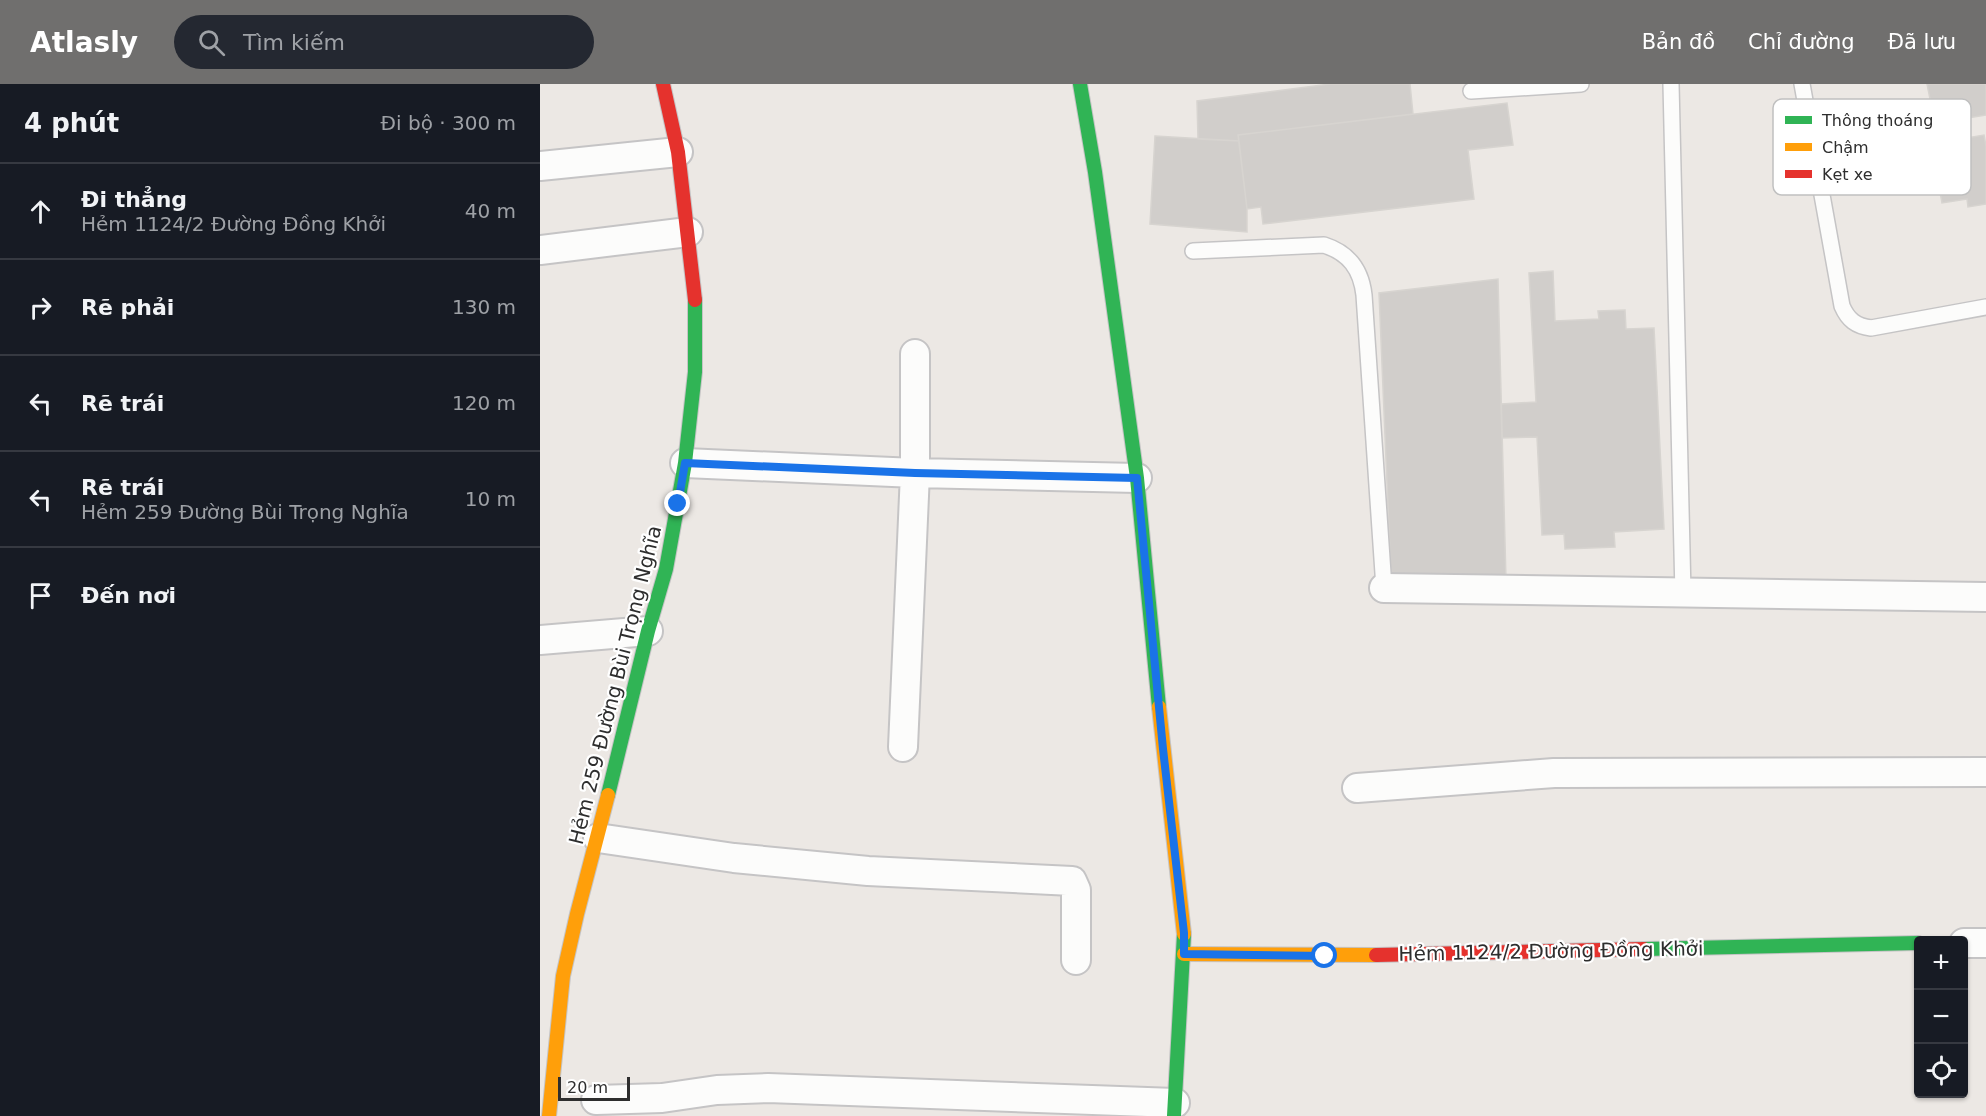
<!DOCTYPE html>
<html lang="vi">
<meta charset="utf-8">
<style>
body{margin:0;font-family:"DejaVu Sans",sans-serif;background:#242831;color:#f1f3f6}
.controls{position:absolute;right:18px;bottom:18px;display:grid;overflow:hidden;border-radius:6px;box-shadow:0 2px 4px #0004}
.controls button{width:54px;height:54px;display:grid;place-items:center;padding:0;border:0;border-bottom:2px solid #363941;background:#171b24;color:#f1f3f6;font:30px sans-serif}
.scale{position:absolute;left:18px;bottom:15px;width:72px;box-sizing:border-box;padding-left:6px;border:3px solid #2e2e2e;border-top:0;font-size:16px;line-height:21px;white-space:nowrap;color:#2e2e2e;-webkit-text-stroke:4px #fff;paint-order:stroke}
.stop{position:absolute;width:18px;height:18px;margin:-14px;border:4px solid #1a73e8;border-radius:50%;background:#fff}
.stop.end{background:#1a73e8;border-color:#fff;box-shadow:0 2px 6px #0008}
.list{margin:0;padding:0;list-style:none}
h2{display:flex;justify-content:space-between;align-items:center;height:78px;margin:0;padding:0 24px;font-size:26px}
h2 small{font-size:20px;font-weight:400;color:#9ea1a6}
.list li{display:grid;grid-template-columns:39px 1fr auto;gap:18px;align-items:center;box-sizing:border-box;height:96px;padding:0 24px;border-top:2px solid #363941}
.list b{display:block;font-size:22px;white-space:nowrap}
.list p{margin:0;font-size:20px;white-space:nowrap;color:#9ea1a6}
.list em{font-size:20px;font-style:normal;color:#9ea1a6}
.icon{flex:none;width:33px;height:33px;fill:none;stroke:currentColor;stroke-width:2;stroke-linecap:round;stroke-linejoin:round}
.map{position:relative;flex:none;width:1446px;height:1032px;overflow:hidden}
header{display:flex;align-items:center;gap:36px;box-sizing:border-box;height:84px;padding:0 30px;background:#706f6e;color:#fff}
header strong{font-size:28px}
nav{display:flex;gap:33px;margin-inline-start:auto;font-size:21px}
.search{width:420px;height:54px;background:#242831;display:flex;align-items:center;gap:15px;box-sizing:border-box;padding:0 21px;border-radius:33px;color:#9ea1a6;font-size:22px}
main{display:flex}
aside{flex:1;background:#171b24}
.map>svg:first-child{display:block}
.building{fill:#d1cecb;stroke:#d7d4d0;stroke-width:1.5}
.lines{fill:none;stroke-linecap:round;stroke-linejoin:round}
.lane-casing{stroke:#c5c4c5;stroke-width:18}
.street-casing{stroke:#c5c4c5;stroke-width:32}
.fast-casing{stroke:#c5c4c5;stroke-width:16}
.slow-casing{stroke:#c5c4c5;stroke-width:16}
.jam-casing{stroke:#c5c4c5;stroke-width:16}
.lane{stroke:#fcfcfb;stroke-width:15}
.street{stroke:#fcfcfb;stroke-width:28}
.fast{stroke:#30b455;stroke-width:14}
.slow{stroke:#ff9f0a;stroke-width:14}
.jam{stroke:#e5322d;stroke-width:14}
.route{stroke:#1a73e8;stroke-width:8}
.labels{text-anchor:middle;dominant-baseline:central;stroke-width:4.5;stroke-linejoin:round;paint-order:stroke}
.street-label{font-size:20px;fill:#2e2e2e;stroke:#fff}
.key{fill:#fff;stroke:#c0c0c0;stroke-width:1.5}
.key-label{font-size:16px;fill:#2e2e2e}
</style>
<header>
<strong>Atlasly</strong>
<div class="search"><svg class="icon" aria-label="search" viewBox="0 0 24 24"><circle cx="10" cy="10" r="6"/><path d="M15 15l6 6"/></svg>Tìm kiếm</div>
<nav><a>Bản đồ</a><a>Chỉ đường</a><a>Đã lưu</a></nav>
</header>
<main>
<aside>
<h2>4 phút<small>Đi bộ · 300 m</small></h2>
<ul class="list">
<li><svg class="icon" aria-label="ahead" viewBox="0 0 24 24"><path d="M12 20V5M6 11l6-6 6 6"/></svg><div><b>Đi thẳng</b><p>Hẻm 1124/2 Đường Đồng Khởi</p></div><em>40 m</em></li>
<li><svg class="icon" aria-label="right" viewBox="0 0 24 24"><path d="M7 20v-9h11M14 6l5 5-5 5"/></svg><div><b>Rẽ phải</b></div><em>130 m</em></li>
<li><svg class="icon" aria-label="left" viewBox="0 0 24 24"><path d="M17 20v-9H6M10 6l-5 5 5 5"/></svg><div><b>Rẽ trái</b></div><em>120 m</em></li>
<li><svg class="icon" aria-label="left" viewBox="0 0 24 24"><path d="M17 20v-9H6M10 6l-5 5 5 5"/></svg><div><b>Rẽ trái</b><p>Hẻm 259 Đường Bùi Trọng Nghĩa</p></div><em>10 m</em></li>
<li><svg class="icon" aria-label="arrive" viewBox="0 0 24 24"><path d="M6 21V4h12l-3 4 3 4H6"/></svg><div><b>Đến nơi</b></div></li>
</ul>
</aside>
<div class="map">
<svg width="1446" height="1032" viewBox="0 0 1446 1032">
<rect width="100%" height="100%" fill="#ece8e4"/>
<!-- building -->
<path class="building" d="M790,0H870L873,30L698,51L699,57L658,55L657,17Z
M1387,0H1446V31L1410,37L1407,17L1391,20Z
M967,19L973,61L928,66L934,115L723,140L721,123L707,125L698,51Z
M1444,51L1446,62V120L1428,123L1427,115L1402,119L1394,76L1417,72L1414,56Z
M615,52L699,57L707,125V148L610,140Z
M1013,187L1015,237L1059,235L1058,227L1085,226L1086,245L1114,244L1124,445L1074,448L1075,463L1025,465L1024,450L1002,451L997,353L962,354L961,320L996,318L989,189Z
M958,195L966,496L851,494L839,209Z"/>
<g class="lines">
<!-- lane casing -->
<g class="lane-casing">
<path id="lane" d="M1131,0L1143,510
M1262,0L1302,222C1308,236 1316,242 1331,244L1446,223
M931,7L1041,0
M653,167L784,161C809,169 821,185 824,211L844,504"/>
</g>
<!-- street casing -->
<g class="street-casing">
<path id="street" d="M0,82L138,68
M0,166L148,148
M145,379L375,389L597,394
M844,504L1446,513
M0,556L108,547
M363,663L375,389V270
M817,704L1014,689L1446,688
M58,754L194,774L328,787L532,797L536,806V876
M1424,859H1446
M56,1016L122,1014L177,1006L228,1004L635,1019"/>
</g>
<!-- fast casing -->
<g class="fast-casing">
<path id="fast" d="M540,0L555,88L597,394L619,623
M68,711L108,547L126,485L145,379L155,288V216
M1104,865L1378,859
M634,1032L644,850"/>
</g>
<!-- slow casing -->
<g class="slow-casing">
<path id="slow" d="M619,623L644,850
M644,870L836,871
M9,1032L23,892L37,830L68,711"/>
</g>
<!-- jam casing -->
<g class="jam-casing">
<path id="jam" d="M123,0L138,68L155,216
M836,871L1104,865"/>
</g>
<!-- lane -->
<use href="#lane" class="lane"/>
<!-- street -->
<use href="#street" class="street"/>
<!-- fast -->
<use href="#fast" class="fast"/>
<!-- slow -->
<use href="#slow" class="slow"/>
<!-- jam -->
<use href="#jam" class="jam"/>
</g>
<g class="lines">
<!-- route -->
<path class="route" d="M138,420L145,379L375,389L597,394L623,665L644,849V870L785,872"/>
</g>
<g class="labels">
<!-- street labels -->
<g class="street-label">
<text transform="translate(75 601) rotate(-76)">Hẻm 259 Đường Bùi Trọng Nghĩa</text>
<text transform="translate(1011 867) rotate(-1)">Hẻm 1124/2 Đường Đồng Khởi</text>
</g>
</g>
<!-- legend -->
<rect x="1233" y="15" width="198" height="96" rx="9" class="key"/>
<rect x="1245" y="32" width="27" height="8" fill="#30b455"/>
<rect x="1245" y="59" width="27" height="8" fill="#ff9f0a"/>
<rect x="1245" y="86" width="27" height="8" fill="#e5322d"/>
<g class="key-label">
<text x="1282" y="42">Thông thoáng</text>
<text x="1282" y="69">Chậm</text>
<text x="1282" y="96">Kẹt xe</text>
</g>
</svg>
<div class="controls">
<button>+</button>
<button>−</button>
<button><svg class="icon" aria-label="locate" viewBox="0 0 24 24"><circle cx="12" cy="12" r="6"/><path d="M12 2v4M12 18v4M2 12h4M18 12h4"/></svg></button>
</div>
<div class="scale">20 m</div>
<div class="stop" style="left:785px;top:872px"></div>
<div class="stop end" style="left:138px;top:420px"></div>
</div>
</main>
